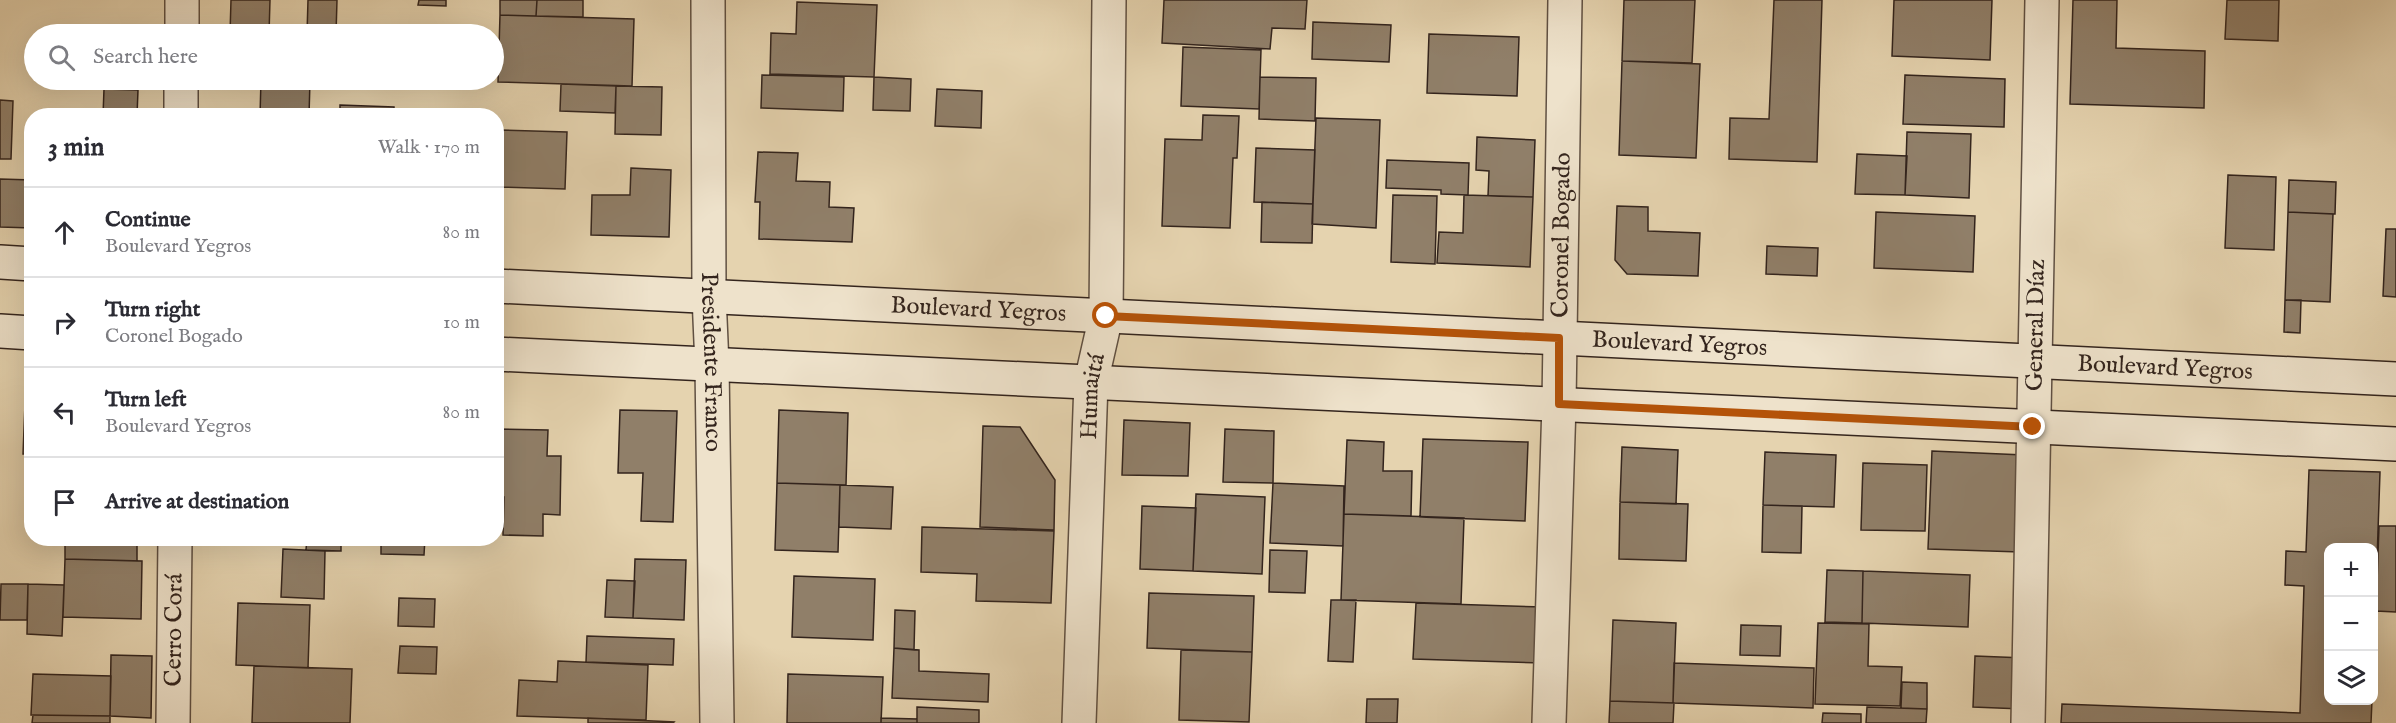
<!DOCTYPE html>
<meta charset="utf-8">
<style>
body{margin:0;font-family:"IM FELL English",serif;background:#f7f7f7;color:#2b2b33}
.controls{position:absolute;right:18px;bottom:18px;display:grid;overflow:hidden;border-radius:12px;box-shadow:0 6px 24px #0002}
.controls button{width:54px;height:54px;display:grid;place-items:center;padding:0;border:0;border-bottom:2px solid #e1e1e2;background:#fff;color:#2b2b33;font:30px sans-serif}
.stop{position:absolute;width:18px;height:18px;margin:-14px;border:4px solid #b45309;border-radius:50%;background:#fff}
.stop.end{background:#b45309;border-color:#fff;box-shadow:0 2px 6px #0008}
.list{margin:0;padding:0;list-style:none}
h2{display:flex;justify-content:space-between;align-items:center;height:78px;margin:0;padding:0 24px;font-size:26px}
h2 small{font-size:20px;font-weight:400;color:#7c7c81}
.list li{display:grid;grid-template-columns:39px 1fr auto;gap:18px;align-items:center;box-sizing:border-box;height:90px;padding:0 24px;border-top:2px solid #e1e1e2}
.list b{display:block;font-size:22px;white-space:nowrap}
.list p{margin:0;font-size:20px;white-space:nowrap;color:#7c7c81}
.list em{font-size:20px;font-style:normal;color:#7c7c81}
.icon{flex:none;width:33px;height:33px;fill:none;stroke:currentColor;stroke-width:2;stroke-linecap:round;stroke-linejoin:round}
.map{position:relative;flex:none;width:2396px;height:723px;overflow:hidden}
.search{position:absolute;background:#fff;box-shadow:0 6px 24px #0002;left:24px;top:24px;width:480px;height:66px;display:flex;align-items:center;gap:15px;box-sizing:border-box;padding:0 21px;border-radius:33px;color:#7c7c81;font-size:22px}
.panel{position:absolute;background:#fff;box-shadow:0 6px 24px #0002;left:24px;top:108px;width:480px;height:438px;border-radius:24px}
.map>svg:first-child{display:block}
.building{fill:#907f69;stroke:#33241d;stroke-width:1.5}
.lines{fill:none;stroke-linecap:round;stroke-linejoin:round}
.minor-casing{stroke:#605042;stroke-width:36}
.secondary-casing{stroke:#33241d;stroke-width:36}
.minor{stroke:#eee2cb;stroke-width:33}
.secondary{stroke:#eee2cb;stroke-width:33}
.route{stroke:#b45309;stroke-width:8}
.labels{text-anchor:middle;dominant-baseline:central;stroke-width:4.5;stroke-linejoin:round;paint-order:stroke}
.street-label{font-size:24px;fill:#33241d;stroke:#eee2cb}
</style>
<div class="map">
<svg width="2396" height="723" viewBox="0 0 2396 723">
<rect width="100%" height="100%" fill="#e5d3af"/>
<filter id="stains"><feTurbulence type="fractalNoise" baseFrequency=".00333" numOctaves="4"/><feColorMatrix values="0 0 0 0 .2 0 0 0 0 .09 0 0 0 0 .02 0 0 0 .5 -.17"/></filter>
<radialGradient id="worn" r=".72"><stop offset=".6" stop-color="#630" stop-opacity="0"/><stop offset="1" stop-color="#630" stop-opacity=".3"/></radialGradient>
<!-- building -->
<path class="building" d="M231,0H270L269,34H230Z
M308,0H337L336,34H307Z
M419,0H446V6L418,5Z
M500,0H537L536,16L500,15Z
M537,0H583V17L536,16Z
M1164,0H1307L1305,29L1272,28L1270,49L1162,43Z
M1624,0H1695L1692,63L1622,61Z
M1774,0H1822L1817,162L1729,159L1730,118L1769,119Z
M1894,0H1992L1990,60L1892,56Z
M2073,0H2117L2116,48L2205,51L2204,108L2070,104Z
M2227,0H2279L2278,41L2225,39Z
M797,2L877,5L874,77L770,74L771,33L796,34Z
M500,15L634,19L632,86L498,82Z
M1313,22L1391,25L1389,62L1312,59Z
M1429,34L1519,37L1517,96L1427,93Z
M1183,47L1261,50L1259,109L1181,106Z
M1622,61L1700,64L1696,158L1619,155Z
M762,75L844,77L843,111L761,108Z
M1905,75L2005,79L2004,127L1903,124Z
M874,77L911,79L910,111L873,110Z
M1260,77L1316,78L1315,121L1259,119Z
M261,80H310L309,116H260Z
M561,84L616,86L615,113L560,111Z
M616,86L662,87L661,135L615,134Z
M104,89L138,90L137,116H103Z
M937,89L982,91L981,128L935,126Z
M0,100L13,101L11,159H0Z
M340,105L394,107V116H340Z
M1203,115L1239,116L1237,158H1233L1230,228L1162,226L1165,139L1202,140Z
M1316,118L1380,120L1376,228L1312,224Z
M501,130L567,132L565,189L500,187Z
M1907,132L1971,134L1969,198L1905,195Z
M1477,137L1535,140L1533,197L1488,196L1489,171L1476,170Z
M1256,148L1315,150L1313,204L1254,202Z
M758,152L798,153L796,181L830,182L829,207L854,208L852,242L759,239L760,202H755Z
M1857,154L1907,156L1905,195L1855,194Z
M1387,160L1469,163L1468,195L1441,194V190L1386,188Z
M631,168L671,170L669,237L591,235L592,195H630Z
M496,175H500L499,233H496Z
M2228,175L2276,177L2274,250L2225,248Z
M0,179L32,180V228L0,227Z
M2289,180L2336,182L2335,214L2288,212Z
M1393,195L1437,196L1435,264L1391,262Z
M1464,195L1533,197L1530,267L1437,263L1439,232L1463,233Z
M1262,202L1313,204L1312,243L1261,242Z
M1617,206L1648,207V231L1700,233L1698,276L1627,274L1615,260Z
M1876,212L1975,216L1973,272L1874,268Z
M2288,212L2333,214L2330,302L2285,300Z
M2386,229H2396V297L2383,296Z
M1767,246L1818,248L1817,276L1766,274Z
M2285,300H2301L2300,333L2284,332Z
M25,404L32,405V454H23Z
M620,410L677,411L673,522L641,521L643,473H618Z
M779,410L848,413L846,485L777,483Z
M1124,420L1190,423L1188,476L1122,475Z
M983,426L1020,427L1055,480L1054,530L980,527Z
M496,429L548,430L547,456H561L560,515L543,514V536L503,535L504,497L496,496Z
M1225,429L1274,431L1273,483L1223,482Z
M1423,439L1528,442L1525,521L1420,517Z
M1347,440L1384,442L1383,471H1412L1411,516L1344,514Z
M1622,447L1678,450L1676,504L1620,502Z
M1932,451L2024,455L2020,552L1928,549Z
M1765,452L1836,455L1834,507L1763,505Z
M1863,463L1927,465L1925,531L1861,530Z
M2309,470L2380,472L2374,649V548H2328V700H2372L2371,723H2061L2062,704L2300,713L2304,586L2285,585L2286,551L2306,552Z
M777,483L840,485L838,552L775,550Z
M1273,483L1344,486L1343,546L1270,543Z
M840,485L893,487L891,529L839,527Z
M1196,494L1265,497L1262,574L1193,571Z
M1620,502L1688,504L1686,561L1619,559Z
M1763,505L1802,506L1801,553L1762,552Z
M1142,506L1196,508L1193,571L1140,569Z
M1344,514L1464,518L1461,604L1341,600Z
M2379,526H2396V612L2376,611Z
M922,527L1054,531L1051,603L976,601L977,574L921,572Z
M65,538H137V561L65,559Z
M307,538H341V551L306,550Z
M381,538H425L424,555L381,554Z
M283,549L325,551L324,599L281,597Z
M1270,550L1307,551L1305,593L1269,592Z
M65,559L142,561L141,619L63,617Z
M635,559L686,560L684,620L633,618Z
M1827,570L1863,571L1862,623L1825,622Z
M1863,571L1970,575L1968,627L1862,623Z
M794,576L875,579L873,640L792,637Z
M607,580L635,581L633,618L605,617Z
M1,584H28L27,620H0Z
M28,584L64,585L62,636L27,634Z
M1149,593L1254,596L1252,652L1147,648Z
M399,598L435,599L434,627L398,626Z
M1331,600H1356L1353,662L1328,661Z
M238,603L310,605L308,668L236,665Z
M1416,603L1543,607L1542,663L1413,659Z
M895,610L915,611L914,650L894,648Z
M1613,620L1676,623L1673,703L1610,701Z
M1818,623L1869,624L1868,666L1902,667L1900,706L1815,704Z
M1741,625L1781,626L1780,656L1740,655Z
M587,636L674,639L673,665L586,662Z
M400,646L437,647L436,674L398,673Z
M894,648L919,650V671L989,674L988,702L892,698Z
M1181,650L1252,652L1249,722L1179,720Z
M111,655L152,656L151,718L110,716Z
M1975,656L2025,658L2022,709L1973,707Z
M558,661L648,665L646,720L517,716L519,680L557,682Z
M1674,663L1814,668L1813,708L1673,703Z
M254,666L352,669L350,723H252Z
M33,674L111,676L110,716L31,715Z
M788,674L883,677L881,723H787Z
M1902,682L1927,683V709L1901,708Z
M1367,699H1398L1397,723H1366Z
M1610,701L1674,703L1673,723H1609Z
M917,707L979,710V723H917Z
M1867,707L1927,709L1926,723H1866Z
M1823,713L1861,714V723H1822Z
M33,715L110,716V723H32Z
M588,718L674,722L673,723H588Z
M881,718L917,719V723H881Z"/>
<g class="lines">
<!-- minor casing -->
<g class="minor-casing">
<g id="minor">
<path id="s1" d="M708,0L709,296L712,365L717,723"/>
<path d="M182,34V0"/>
<path d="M181,116V80"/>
<path id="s2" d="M173,723L175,538"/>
<path id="s3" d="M1079,723L1091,382L1106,316L1109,0"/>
<path id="s4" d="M1549,723L1559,404L1565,0"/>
<path id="s5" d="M2028,723L2042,0"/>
</g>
</g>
<!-- secondary casing -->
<g class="secondary-casing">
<g id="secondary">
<path d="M0,262L32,264"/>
<path id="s6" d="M496,286L2396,379"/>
<path d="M0,331L32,333"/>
<path d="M496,354L2396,444"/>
</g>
</g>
<!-- minor -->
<use href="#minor" class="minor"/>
<!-- secondary -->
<use href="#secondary" class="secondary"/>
</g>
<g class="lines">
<!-- route -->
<path class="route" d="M1106,316L1559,338V404L2033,427"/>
</g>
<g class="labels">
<!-- street labels -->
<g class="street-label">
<text stroke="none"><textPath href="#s4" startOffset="488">Coronel Bogado</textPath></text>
<text stroke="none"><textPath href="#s6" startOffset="483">Boulevard Yegros</textPath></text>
<text stroke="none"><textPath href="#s5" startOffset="398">General Díaz</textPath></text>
<text stroke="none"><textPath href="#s6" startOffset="1185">Boulevard Yegros</textPath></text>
<text stroke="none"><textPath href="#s1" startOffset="362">Presidente Franco</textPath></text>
<text stroke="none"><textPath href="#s6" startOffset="1671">Boulevard Yegros</textPath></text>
<text stroke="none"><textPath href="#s3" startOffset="327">Humaitá</textPath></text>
<text stroke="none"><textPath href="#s2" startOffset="93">Cerro Corá</textPath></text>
</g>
</g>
<rect width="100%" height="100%" filter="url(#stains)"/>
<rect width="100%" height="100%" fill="url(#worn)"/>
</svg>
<div class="controls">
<button>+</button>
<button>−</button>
<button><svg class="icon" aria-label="layers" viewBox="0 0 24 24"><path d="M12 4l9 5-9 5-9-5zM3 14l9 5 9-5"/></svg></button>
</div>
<div class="stop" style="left:1106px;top:316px"></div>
<div class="stop end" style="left:2033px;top:427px"></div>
<div class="search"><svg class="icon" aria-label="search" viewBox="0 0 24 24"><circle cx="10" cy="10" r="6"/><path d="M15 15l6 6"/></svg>Search here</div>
<section class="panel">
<h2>3 min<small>Walk · 170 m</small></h2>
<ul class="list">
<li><svg class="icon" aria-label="ahead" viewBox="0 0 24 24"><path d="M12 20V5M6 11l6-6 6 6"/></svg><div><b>Continue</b><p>Boulevard Yegros</p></div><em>80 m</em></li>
<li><svg class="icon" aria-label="right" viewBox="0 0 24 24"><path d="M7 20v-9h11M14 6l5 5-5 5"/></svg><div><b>Turn right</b><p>Coronel Bogado</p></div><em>10 m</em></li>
<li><svg class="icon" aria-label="left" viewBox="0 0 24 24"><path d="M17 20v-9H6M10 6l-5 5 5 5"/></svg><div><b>Turn left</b><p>Boulevard Yegros</p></div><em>80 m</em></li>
<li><svg class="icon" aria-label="arrive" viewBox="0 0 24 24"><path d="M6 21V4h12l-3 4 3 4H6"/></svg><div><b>Arrive at destination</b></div></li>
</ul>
</section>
</div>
